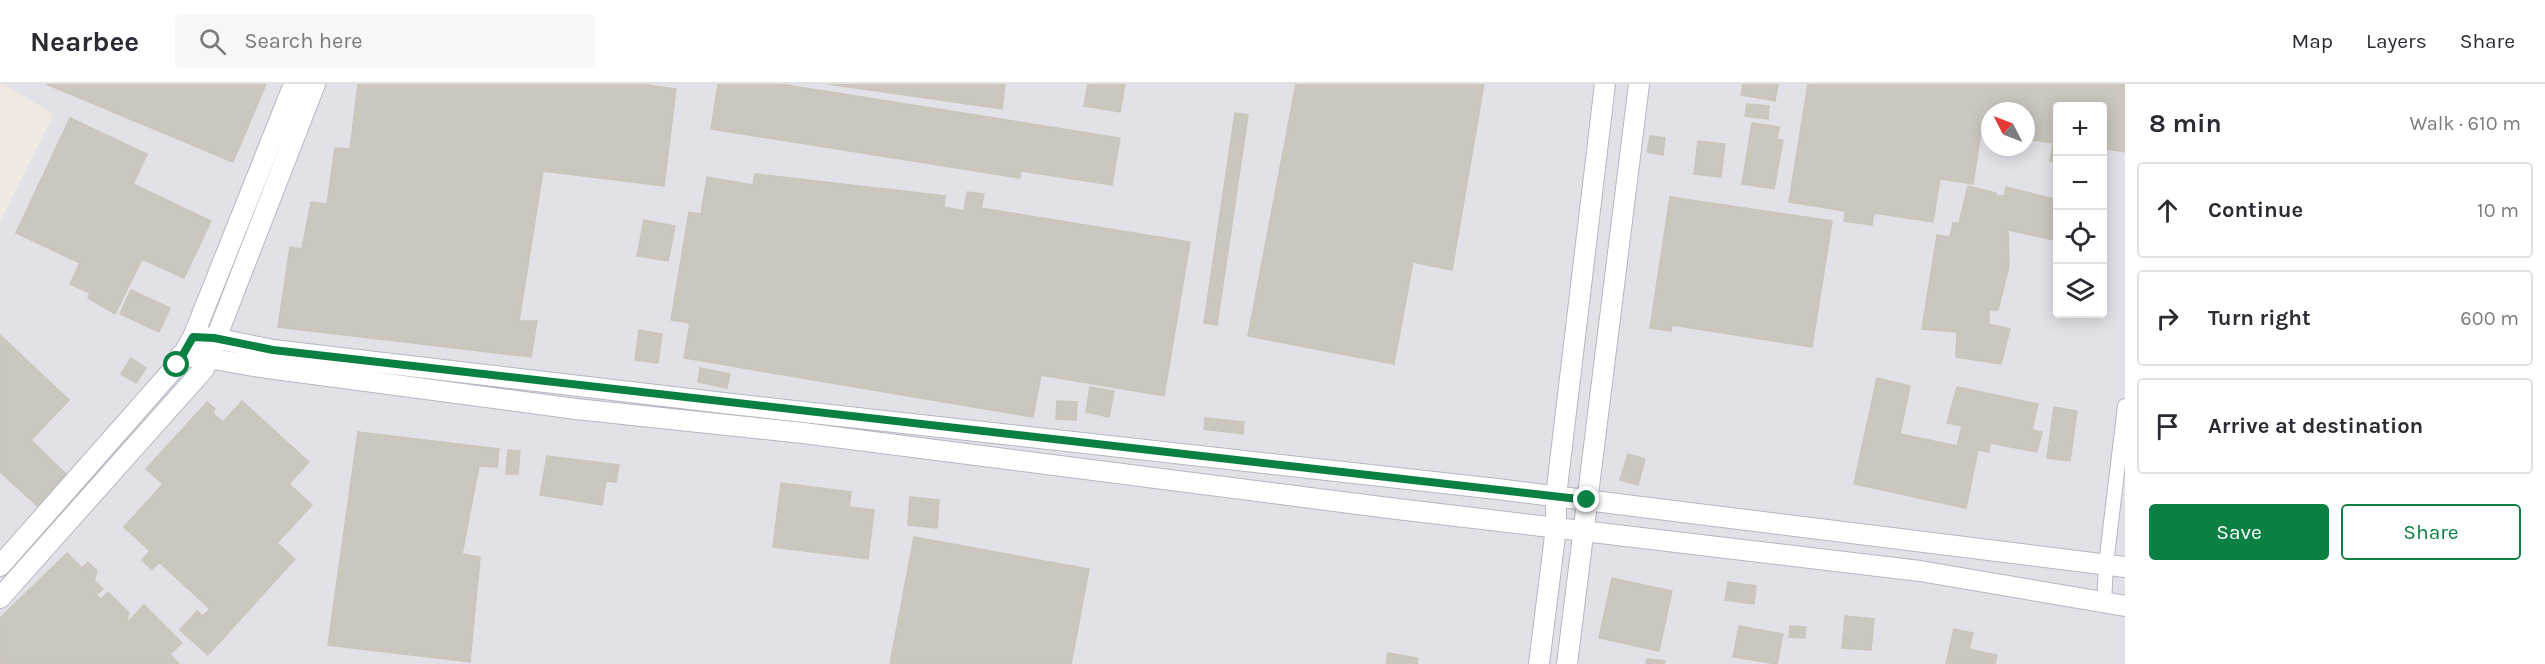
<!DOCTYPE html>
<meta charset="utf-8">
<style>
body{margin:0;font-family:Karla,sans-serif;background:#f7f7f7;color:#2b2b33}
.controls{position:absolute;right:18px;top:18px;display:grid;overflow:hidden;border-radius:6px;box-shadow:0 3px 15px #0003}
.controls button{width:54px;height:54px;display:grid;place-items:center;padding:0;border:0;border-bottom:2px solid #e1e1e2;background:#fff;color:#2b2b33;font:30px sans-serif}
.compass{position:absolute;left:1981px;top:18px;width:54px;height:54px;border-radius:50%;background:#fff;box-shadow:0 3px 15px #0003;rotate:312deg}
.stop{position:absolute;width:18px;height:18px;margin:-14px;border:4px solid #0b8043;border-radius:50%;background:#fff}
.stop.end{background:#0b8043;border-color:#fff;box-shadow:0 2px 6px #0008}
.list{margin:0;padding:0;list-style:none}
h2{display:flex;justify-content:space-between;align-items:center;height:78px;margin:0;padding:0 24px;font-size:26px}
h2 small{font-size:20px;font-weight:400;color:#7c7c81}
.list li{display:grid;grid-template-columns:39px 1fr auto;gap:18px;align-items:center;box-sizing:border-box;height:96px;margin:0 12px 12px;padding:0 12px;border:2px solid #e1e1e2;border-radius:6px}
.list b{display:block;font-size:22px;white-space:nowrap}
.list em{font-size:20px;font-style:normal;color:#7c7c81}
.actions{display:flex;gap:12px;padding:18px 24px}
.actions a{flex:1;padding:14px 0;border:2px solid #0b8043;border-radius:6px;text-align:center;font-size:21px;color:#0b8043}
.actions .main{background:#0b8043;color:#fff}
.icon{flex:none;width:33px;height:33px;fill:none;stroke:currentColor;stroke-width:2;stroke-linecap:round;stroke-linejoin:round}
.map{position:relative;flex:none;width:2125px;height:580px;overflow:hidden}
header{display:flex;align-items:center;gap:36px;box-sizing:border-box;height:84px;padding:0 30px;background:#fff;border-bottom:2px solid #e1e1e2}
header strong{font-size:28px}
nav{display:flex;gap:33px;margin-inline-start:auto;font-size:21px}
.search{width:420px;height:54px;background:#f7f7f7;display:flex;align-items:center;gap:15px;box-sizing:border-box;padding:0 21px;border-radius:6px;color:#7c7c81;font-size:22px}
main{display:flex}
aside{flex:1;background:#fff}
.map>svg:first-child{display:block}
.industrial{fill:#e3e1e8;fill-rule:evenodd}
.building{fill:#cbc7bf;stroke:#cbc5ba;stroke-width:1.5}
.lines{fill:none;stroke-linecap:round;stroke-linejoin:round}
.street-casing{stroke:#b4b7c1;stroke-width:16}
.secondary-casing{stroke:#b4b7c1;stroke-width:22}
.street{stroke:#fff;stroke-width:14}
.secondary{stroke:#fff;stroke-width:20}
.route{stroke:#0b8043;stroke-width:8}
</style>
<header>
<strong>Nearbee</strong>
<div class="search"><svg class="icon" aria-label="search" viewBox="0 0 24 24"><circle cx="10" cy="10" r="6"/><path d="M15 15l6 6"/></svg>Search here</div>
<nav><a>Map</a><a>Layers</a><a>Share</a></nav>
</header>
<main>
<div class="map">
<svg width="2125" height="580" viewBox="0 0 2125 580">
<rect width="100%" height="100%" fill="#efe9e1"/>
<!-- industrial -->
<path class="industrial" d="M3,0H2125V580H0V138L54,30ZM2058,22H2102V230H2058ZM1990,27H2026V63H1990Z"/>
<!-- building -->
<path class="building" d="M46,0H266L233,78Z
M358,0H639L676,5L664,102L543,87L519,237H537L531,273L278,243L290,163L302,165L311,118L327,120L335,64L350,65Z
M718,0H780L1120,54L1112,101L1021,87L1020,94L711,45Z
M828,0H1005L1002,25Z
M1088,0H1125L1120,28L1084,22Z
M1296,0H1484L1452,186L1413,178L1394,280L1248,252Z
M1743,0H1778L1775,17L1741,11Z
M1808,0H2125V68L2102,64V22H2058V78L2050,77L2053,59L2026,55V27H1990V49L1981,48L1973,100L1940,95L1933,138L1874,129L1872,141L1844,137L1845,127L1789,118Z
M1747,20L1769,22L1768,35L1745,32Z
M1235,29L1248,31L1217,241L1204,239Z
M70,34L147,70L133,100L211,137L184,194L142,175L115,230L88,214L90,209L70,200L80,179L16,149Z
M1752,39L1779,43L1777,55L1783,56L1774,105L1742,100Z
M1650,52L1665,54L1663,71L1647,68Z
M1698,57L1725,60L1721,93L1694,90Z
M755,90L945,112L944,123L964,127L967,108L984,110L981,124L1190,158L1164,312L1041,291L1033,333L684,274L690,239L671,236L689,128L701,130L707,93L753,101Z
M1968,102L1996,109V112H2004L2006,103L2058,116V157L2008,146L2009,182L1998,226H1989V240L2010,245L2001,280L1956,273L1957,248L1922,245L1937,151L1950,153L1953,139H1959Z
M1670,113L1832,137L1812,263L1672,241L1671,247L1650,244Z
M644,136L675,142L668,177L637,172Z
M131,206L170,224L159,248L120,230Z
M639,246L662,250L658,279L635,276Z
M0,251L69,316L31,356L67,391L41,425L0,388Z
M131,274L146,284L136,299L121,290Z
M700,284L730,290L727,304L698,298Z
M1877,294L1910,302L1900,350L1957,362L1962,342L1947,339L1957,303L2038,320L2032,346L2042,348L2037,368L1990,359L1989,368L1978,366L1966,424L1854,400Z
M1090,303L1114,307L1109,333L1086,328Z
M242,317L309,378L289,400L312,421L277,459L295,475L208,571L180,546L197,527L203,532L210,525L159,478L152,486L142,476L150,467L124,443L163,400L146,385L207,318L215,325L213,329L223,338Z
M1057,317L1077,318L1076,336L1056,335Z
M2054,323L2077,327L2070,377L2047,374Z
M1205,334L1244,338L1243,350L1204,345Z
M358,348L499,365L497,383L479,382L462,470L480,473L470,578L328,561Z
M508,366L520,367L518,390H506Z
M1628,370L1645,375L1638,401L1620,396Z
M547,372L619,381L616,398L606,397L602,421L540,411Z
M781,399L851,408L849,423L874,426L868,475L773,463Z
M910,413L939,416L937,444L908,441Z
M914,453L1089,485L1071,580H890Z
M67,469L82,484L88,478L97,487L94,496L103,505L96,511L101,515L108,508L129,529L126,540L144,521L182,559L170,570L179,580H0V534Z
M1612,494L1672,507L1659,567L1599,554Z
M1728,498L1756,502L1754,520L1725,516Z
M1845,532L1874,535L1871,566L1842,564Z
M1739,542L1783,550L1777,580L1733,573Z
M1790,542L1806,543L1805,554L1789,553Z
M1954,545L1973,549L1969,565L1997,571L1995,580H1946Z
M1388,569L1418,574L1417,580H1386Z
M1647,575L1665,577L1664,580H1646Z"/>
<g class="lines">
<!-- street casing -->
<g class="street-casing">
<path id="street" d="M2104,520L2106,480L2125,322"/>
</g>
<!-- secondary casing -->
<g class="secondary-casing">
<path id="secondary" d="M193,253L214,254L273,266L732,320L1497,405L2125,483
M180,272L208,274L260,283L576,325L803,349L1389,424L1920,487L2125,522
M0,482L177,281L193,253L294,0
M0,514L204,285L315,0
M1539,580L1556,444V412L1605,0
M1567,580L1639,0"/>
</g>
<!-- street -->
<use href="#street" class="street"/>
<!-- secondary -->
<use href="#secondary" class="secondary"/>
</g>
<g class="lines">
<!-- route -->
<path class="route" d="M177,281L193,253L214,254L273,266L1587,416"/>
</g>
</svg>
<div class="controls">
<button>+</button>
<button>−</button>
<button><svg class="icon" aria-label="locate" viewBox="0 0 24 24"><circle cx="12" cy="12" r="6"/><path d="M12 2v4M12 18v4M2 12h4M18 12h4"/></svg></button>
<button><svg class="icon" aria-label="layers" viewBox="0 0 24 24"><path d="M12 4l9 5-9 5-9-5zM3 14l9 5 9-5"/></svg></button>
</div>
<svg class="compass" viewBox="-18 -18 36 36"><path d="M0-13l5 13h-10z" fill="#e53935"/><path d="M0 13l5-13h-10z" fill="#7c7c81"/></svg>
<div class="stop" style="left:177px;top:281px"></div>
<div class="stop end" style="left:1587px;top:416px"></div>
</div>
<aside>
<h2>8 min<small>Walk · 610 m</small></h2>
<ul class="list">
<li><svg class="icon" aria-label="ahead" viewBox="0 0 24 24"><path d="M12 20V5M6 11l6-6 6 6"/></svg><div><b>Continue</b></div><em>10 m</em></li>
<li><svg class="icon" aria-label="right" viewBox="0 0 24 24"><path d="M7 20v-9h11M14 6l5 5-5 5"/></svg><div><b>Turn right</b></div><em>600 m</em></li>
<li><svg class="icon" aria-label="arrive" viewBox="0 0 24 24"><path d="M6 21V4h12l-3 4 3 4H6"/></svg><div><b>Arrive at destination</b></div></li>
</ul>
<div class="actions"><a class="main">Save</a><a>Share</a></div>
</aside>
</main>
